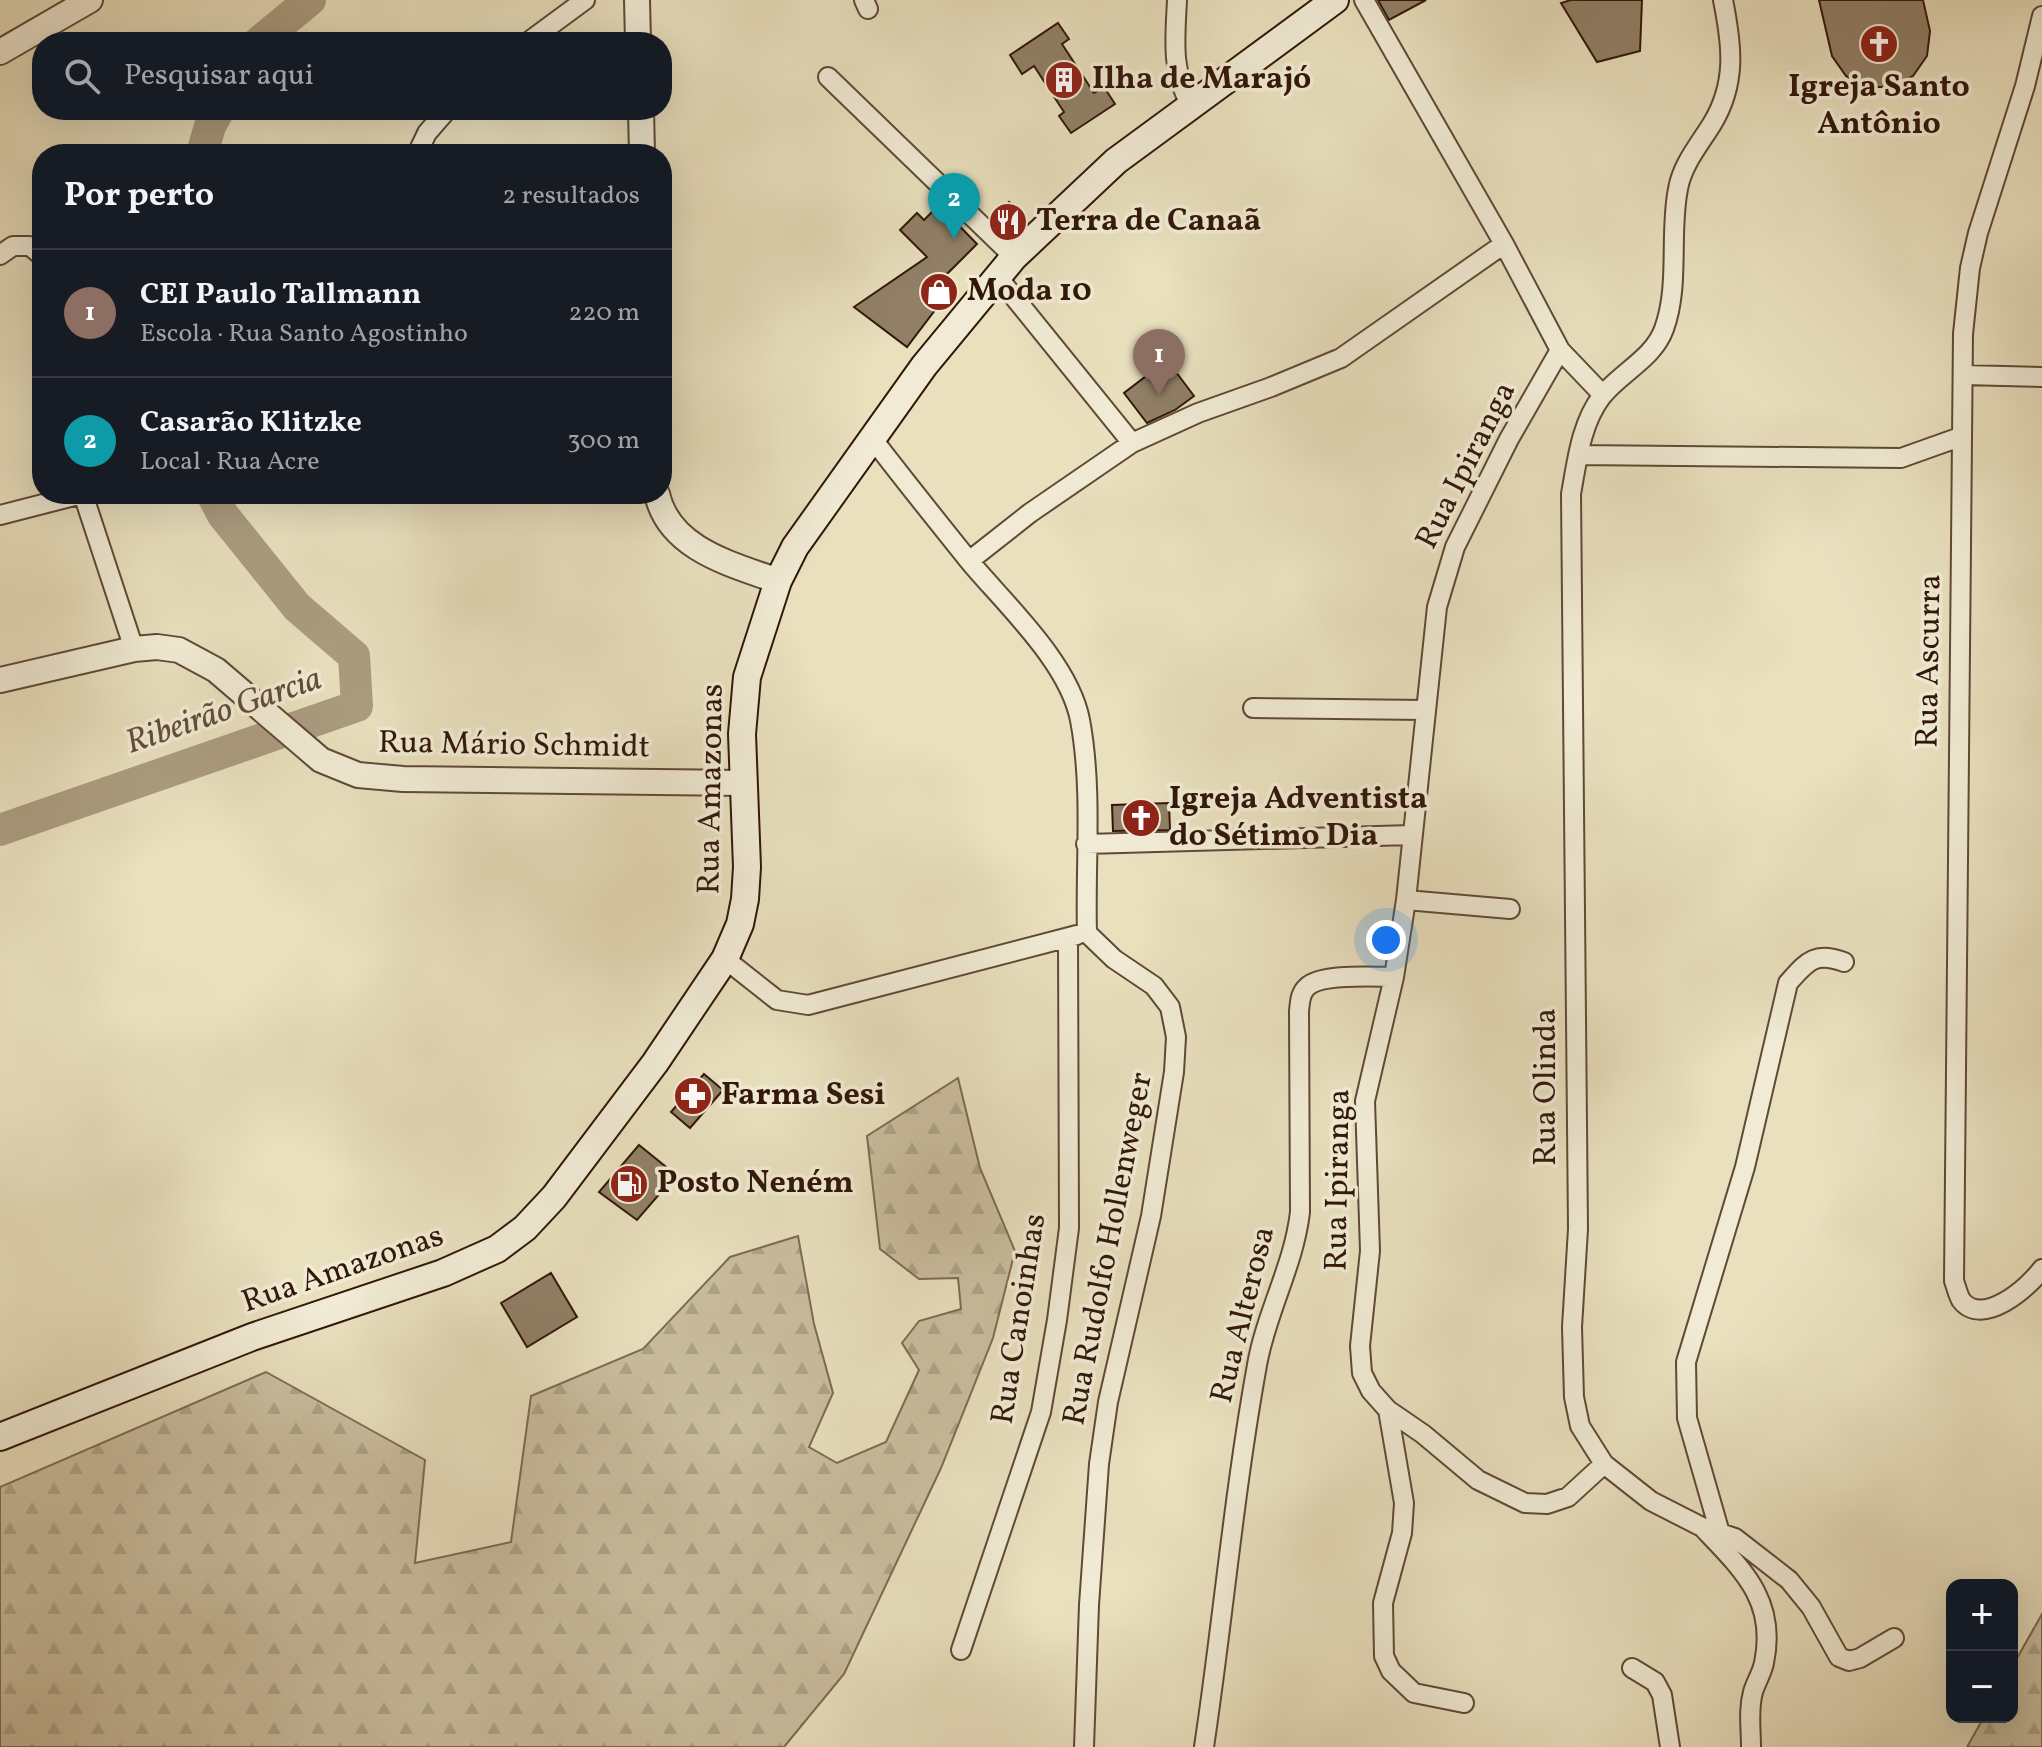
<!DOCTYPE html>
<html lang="pt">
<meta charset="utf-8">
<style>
body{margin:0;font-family:Vollkorn,serif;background:#242831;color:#f1f3f6}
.controls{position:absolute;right:24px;bottom:24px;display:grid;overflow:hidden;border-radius:16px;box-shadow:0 8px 32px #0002}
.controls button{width:72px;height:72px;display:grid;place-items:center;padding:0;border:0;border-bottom:2px solid #363941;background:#171b24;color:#f1f3f6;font:40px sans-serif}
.you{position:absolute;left:1386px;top:940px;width:28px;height:28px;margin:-20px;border:6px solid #fff;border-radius:50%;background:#1a73e8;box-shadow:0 0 0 12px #1a73e833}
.badge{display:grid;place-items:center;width:52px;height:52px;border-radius:50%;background:#c59692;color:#fff;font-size:26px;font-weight:700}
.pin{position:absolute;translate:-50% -66px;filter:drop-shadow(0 2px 4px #0008)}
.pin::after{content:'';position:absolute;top:42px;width:28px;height:24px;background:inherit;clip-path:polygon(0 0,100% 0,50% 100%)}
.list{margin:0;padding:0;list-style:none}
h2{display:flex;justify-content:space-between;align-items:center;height:104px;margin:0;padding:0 32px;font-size:34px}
h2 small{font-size:26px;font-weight:400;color:#9ea1a6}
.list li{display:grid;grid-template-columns:52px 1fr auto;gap:24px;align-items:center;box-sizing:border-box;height:128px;padding:0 32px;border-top:2px solid #363941}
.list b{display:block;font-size:30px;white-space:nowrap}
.list p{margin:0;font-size:26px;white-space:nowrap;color:#9ea1a6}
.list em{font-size:26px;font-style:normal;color:#9ea1a6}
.icon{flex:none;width:44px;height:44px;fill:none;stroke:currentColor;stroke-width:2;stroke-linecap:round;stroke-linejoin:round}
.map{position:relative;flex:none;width:2042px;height:1747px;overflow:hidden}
.search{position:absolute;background:#171b24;box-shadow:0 8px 32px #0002;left:32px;top:32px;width:640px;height:88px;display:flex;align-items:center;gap:20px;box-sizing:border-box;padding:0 28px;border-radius:32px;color:#9ea1a6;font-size:30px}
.panel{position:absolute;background:#171b24;box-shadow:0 8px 32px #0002;left:32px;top:144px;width:640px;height:360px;border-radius:32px}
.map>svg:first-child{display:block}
.forest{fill:url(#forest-firs);stroke:#7e6a54;stroke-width:2}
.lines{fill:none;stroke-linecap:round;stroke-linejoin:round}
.river{stroke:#ab9c80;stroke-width:32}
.building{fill:#918067;stroke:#321709;stroke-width:2}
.minor-casing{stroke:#604936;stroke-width:22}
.tertiary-casing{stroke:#604936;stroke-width:28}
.secondary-casing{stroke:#321709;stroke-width:30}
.minor{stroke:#f1ebd5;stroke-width:18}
.tertiary{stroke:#f1ebd5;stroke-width:24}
.secondary{stroke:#f1ebd5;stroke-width:26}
.labels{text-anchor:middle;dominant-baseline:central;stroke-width:7;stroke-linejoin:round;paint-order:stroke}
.poi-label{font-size:32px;font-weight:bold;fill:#321709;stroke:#f1ebd5;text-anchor:start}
.street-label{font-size:32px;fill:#321709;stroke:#f1ebd5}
.water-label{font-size:34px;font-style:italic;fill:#624c39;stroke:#f1ebd5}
</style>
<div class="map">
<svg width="2042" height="1747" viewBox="0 0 2042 1747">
<defs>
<pattern id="forest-firs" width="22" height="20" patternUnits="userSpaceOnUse" patternTransform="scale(2)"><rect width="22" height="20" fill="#cabe9f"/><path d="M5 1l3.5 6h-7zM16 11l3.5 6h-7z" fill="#aea388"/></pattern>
</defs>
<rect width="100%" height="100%" fill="#e9e0be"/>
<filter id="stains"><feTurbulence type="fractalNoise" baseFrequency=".0025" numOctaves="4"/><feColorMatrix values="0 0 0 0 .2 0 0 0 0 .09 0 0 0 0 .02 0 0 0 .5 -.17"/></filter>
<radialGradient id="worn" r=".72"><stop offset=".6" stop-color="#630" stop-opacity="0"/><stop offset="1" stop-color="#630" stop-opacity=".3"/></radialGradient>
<!-- forest -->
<path class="forest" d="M958,1078L980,1168L1015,1251L993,1338L941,1468L844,1674L784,1747H0V1487L266,1372L425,1460L415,1563L511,1542L531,1396L643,1349L730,1257L798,1236L814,1324L833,1393L809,1447L837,1463L886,1442L919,1370L902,1343L919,1321L961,1309L958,1278L919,1279L880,1249L867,1136Z
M2042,1614V1747H1967L1984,1717H2012V1667Z"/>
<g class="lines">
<!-- river -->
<path class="river" d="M259,42L310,0
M202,154L210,126L219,110
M0,830L357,706L354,656L297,607L223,515L212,494"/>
</g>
<!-- building -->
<path class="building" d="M1378,0H1426L1389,20Z
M1571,0H1642L1640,51L1597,62L1561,3Z
M1819,0H1923L1930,31L1927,56L1913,76L1892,87H1867L1846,76L1832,56Z
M1058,23L1069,39L1062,44L1094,93L1104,87L1115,104L1071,133L1059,116L1064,112L1034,66L1022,74L1010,55Z
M1009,202L1027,222L1011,238L991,218Z
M939,205L977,244L940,281L951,289L907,347L854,307L927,257L900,230L917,213L924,220Z
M1167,360L1194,396L1175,410L1147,423L1124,393Z
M1169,803L1170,830L1113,831L1112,805Z
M704,1074L723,1090L690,1128L671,1112Z
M639,1145L676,1175L637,1220L599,1192Z
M551,1273L577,1317L527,1347L501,1303Z"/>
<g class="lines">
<!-- minor casing -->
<g class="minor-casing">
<path id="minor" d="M864,0L868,9
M1177,0C1175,41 1171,70 1191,106
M1364,0L1504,244L1560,350L1603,395
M1723,0C1732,45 1737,83 1712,124C1699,145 1682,165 1678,189C1669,234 1680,285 1664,329C1653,359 1621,372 1602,396C1581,423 1577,461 1571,494L1578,1229L1572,1327L1574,1397L1580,1426L1604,1464L1651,1501L1702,1527L1735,1538L1789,1580L1811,1607L1839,1657L1849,1661L1860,1658L1894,1638
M2042,16L2025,86L1978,233L1970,268L1963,334L1954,1281C1956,1286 1958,1295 1961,1300C1982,1328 2028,1288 2042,1269
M528,42L585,0
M828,77L1014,257
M417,154L427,133L447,110
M0,255L13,246H30L42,256
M997,276L1132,443
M1560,350L1509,439L1455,547L1437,607L1406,900L1394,977L1365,1101L1370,1251L1360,1346L1362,1373L1371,1391L1388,1410L1423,1434L1478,1480L1525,1503L1547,1504L1568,1497L1604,1464
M1963,375L2042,377
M872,438C904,480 937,521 970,562C1007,606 1069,663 1080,720C1093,790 1085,863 1087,933L1114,959L1154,986L1170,1007L1176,1037L1174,1072L1151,1216L1108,1402L1099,1464L1089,1605L1084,1747
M1578,455L1901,458L1960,437
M83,494L134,649
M0,515L82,494
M969,561L1030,513L1132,443L1198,413L1271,387L1341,358L1504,244
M1253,708L1426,710
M1086,844L1412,835
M1406,900L1510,909
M725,959L777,1000L808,1005L1077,935
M1388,1410L1404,1503L1402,1533L1383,1603L1384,1656L1391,1671L1414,1693L1464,1703
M1704,1529C1743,1570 1777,1601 1764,1663C1762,1673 1756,1682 1753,1692C1748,1710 1751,1728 1751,1747
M1720,1533L1687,1418L1686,1362L1745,1167L1788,983C1807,962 1814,951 1844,962
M961,1650L1041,1412L1057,1320L1069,1228L1068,938
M1632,1668L1655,1682L1662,1695L1670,1747
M1204,1747C1223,1620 1234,1492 1257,1365C1266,1313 1294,1265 1300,1212L1299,1011C1300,1002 1300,993 1307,987C1321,973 1374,977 1394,977"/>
</g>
<!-- tertiary casing -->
<g class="tertiary-casing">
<path id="tertiary" d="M637,0L638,42
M0,52L90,0
M641,110L642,154
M657,494C669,549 731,564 778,581
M0,680L134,649L157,647L179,650L216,670L321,760L358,775L403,779L743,783"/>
</g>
<!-- secondary casing -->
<g class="secondary-casing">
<path id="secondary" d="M0,1437L252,1337L443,1273L497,1249L525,1228L554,1197L655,1063L725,959L740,924L745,899L747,867L742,734L747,677L778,581L795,547L924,366L1014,257L1116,161L1335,0"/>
</g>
<!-- minor -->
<use href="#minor" class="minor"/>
<!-- tertiary -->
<use href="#tertiary" class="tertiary"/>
<!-- secondary -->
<use href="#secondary" class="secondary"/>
</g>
<!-- icons -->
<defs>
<g id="church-disc" transform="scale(2)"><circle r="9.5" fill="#8f2418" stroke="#f1ebd5"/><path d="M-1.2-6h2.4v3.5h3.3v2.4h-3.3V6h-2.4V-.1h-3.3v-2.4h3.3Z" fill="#fff"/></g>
<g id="building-disc" transform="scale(2)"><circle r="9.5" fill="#8f2418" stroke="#f1ebd5"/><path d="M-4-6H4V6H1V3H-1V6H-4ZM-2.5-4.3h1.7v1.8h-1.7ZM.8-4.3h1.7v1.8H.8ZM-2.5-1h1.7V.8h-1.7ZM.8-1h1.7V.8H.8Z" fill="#fff"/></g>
<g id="restaurant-disc" transform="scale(2)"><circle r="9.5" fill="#8f2418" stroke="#f1ebd5"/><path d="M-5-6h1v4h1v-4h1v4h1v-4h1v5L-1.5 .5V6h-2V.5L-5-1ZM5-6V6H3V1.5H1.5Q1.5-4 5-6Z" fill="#fff"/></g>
<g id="shop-disc" transform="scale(2)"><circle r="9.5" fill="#8f2418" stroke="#f1ebd5"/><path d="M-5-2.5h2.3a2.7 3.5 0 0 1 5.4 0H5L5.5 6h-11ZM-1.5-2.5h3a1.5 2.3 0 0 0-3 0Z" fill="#fff"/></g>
<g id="pharmacy-disc" transform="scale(2)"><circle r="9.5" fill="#8f2418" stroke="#f1ebd5"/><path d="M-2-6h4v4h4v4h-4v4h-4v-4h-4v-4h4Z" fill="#fff"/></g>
<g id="fuel-disc" transform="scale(2)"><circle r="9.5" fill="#8f2418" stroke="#f1ebd5"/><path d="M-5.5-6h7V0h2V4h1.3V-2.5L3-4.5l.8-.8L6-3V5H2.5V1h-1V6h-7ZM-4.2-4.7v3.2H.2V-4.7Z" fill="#fff"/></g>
</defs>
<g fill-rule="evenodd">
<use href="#church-disc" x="1879" y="44"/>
<use href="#building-disc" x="1064" y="80"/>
<use href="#restaurant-disc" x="1008" y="222"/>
<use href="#shop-disc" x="939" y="292"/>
<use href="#church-disc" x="1141" y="818"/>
<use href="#pharmacy-disc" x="693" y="1096"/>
<use href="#fuel-disc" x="629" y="1184"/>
</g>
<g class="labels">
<!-- poi labels -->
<g class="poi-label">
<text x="1092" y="80">Ilha de Marajó</text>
<text x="1879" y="88" text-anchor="middle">Igreja Santo<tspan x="1879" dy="37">Antônio</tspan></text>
<text x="1036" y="222">Terra de Canaã</text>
<text x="967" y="292">Moda 10</text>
<text x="1169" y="800">Igreja Adventista<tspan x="1169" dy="37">do Sétimo Dia</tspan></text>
<text x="721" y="1096">Farma Sesi</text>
<text x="657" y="1184">Posto Neném</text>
</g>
<!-- street labels -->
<g class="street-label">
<text transform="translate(1467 466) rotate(-63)">Rua Ipiranga</text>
<text transform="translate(1930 661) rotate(-89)">Rua Ascurra</text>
<text transform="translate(514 746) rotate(1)">Rua Mário Schmidt</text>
<text transform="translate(712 789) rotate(-89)">Rua Amazonas</text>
<text transform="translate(1547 1087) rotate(-90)">Rua Olinda</text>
<text transform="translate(1339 1180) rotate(-89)">Rua Ipiranga</text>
<text transform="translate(1109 1249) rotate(-79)">Rua Rudolfo Hollenweger</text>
<text transform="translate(343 1270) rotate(-19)">Rua Amazonas</text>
<text transform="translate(1244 1315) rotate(-76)">Rua Alterosa</text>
<text transform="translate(1020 1319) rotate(-81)">Rua Canoinhas</text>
</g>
<!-- water labels -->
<g class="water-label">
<text transform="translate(224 712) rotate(-19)">Ribeirão Garcia</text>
</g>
</g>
<rect width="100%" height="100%" filter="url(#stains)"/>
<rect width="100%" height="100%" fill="url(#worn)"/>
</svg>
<div class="controls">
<button>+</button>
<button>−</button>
</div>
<div class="you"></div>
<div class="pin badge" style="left:1159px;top:395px;background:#8d6e63">1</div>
<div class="pin badge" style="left:954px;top:239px;background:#0f9aa8">2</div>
<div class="search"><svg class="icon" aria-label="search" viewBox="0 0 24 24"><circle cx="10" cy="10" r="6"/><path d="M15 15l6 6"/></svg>Pesquisar aqui</div>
<section class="panel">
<h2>Por perto<small>2 resultados</small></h2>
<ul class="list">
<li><span class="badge" style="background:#8d6e63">1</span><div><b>CEI Paulo Tallmann</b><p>Escola · Rua Santo Agostinho</p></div><em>220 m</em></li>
<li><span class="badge" style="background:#0f9aa8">2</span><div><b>Casarão Klitzke</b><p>Local · Rua Acre</p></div><em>300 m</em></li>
</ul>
</section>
</div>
